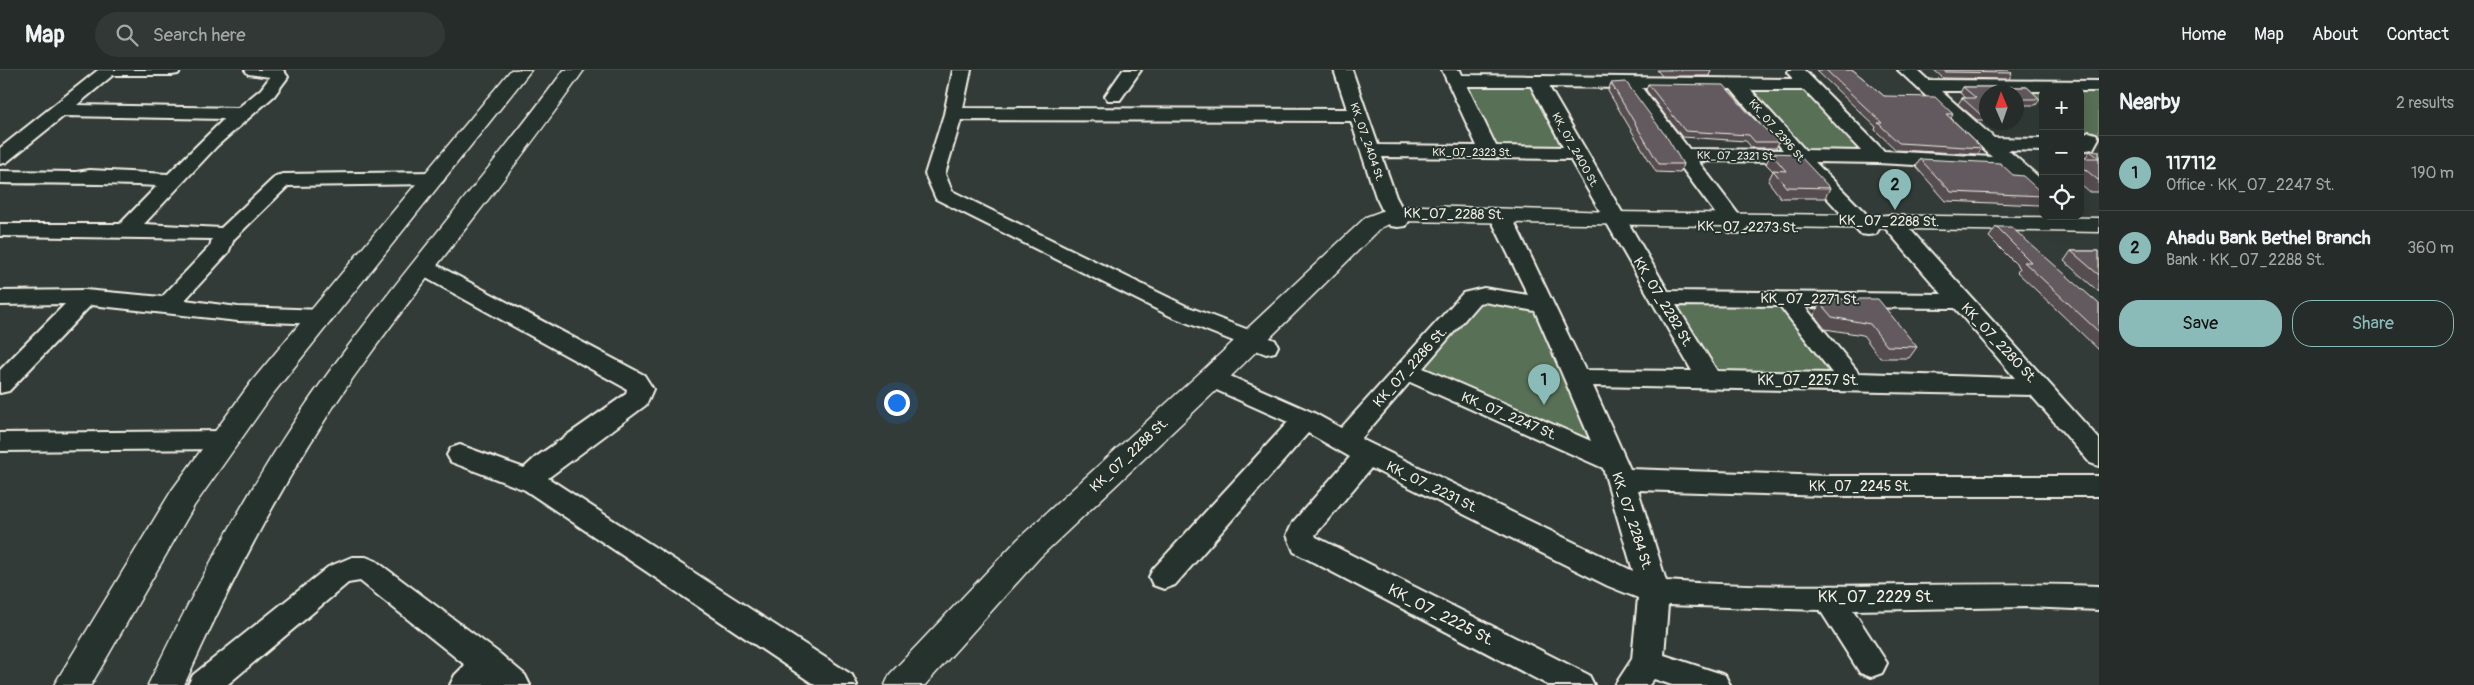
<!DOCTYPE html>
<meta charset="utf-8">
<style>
body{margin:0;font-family:Pangolin,sans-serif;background:#323835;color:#f1f3f6}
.controls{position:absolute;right:15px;top:15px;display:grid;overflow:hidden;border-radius:10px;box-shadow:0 5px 20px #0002}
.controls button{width:45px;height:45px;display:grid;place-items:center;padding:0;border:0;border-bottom:1px solid #424846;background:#262c29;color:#f1f3f6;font:25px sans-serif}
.compass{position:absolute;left:1979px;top:15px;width:45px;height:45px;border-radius:50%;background:#262c29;box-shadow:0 5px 20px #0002;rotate:358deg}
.you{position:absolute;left:896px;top:332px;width:18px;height:18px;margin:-12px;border:4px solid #fff;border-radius:50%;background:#1a73e8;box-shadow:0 0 0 8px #1a73e833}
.badge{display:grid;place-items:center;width:32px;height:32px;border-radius:50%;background:#8bbbb9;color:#111;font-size:16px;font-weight:700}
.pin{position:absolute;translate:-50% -41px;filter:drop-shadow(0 1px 2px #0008)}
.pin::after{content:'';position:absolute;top:26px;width:18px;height:15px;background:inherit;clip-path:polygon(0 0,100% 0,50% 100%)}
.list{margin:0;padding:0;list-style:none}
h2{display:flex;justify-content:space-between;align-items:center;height:65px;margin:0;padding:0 20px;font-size:21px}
h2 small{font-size:16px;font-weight:400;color:#a4a7a8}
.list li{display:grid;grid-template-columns:32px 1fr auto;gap:15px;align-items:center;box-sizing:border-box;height:75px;padding:0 20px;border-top:1px solid #424846}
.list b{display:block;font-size:19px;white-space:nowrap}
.list p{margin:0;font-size:16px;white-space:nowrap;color:#a4a7a8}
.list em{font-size:16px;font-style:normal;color:#a4a7a8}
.actions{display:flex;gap:10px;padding:15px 20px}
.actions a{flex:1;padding:11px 0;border:1px solid #8bbbb9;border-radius:20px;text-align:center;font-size:18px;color:#8bbbb9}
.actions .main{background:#8bbbb9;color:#111}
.icon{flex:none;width:28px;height:28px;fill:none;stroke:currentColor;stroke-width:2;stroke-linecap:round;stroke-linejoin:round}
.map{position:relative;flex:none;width:2099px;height:615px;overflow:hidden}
header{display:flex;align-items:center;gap:30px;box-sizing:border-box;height:70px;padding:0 25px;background:#262c29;border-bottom:1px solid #424846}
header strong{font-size:24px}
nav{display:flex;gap:28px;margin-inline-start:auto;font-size:18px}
.search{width:350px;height:45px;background:#323835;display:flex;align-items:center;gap:12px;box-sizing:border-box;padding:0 18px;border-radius:28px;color:#a4a7a8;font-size:19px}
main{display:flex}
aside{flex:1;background:#262c29}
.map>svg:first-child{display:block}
.green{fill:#586f54;stroke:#a6b09e}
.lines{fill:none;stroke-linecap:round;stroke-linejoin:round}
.street-casing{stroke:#f4f1e8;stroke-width:4}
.primary-casing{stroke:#f4f1e8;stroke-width:3}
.highway-casing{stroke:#f4f1e8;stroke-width:3}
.street{fill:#26332d;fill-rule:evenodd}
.primary{fill:#26332d;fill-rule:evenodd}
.highway{fill:#26332d;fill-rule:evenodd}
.wall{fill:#564d51;stroke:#f4f1e8}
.building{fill:#645a5e;stroke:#f4f1e8}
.labels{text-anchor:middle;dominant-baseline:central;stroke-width:4;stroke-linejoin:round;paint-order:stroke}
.far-street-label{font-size:11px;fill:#f4f1e8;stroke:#26332d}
.street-label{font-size:14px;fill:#f4f1e8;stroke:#26332d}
.near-street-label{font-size:16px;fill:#f4f1e8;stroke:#26332d}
</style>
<header>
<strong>Map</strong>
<div class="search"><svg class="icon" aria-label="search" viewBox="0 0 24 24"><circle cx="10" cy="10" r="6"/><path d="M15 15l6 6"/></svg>Search here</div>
<nav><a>Home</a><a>Map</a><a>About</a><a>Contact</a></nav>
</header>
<main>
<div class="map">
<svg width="2099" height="615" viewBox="0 0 2099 615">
<rect width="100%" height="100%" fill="#323b37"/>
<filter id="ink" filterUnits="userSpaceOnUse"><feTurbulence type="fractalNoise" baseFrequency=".02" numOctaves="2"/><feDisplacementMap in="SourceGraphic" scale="10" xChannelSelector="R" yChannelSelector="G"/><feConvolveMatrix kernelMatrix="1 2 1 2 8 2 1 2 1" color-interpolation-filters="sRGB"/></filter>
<g filter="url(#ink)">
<!-- green -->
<path class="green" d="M1455,10L1537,11L1575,83L1489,82Z
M1735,13L1807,15L1878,87H1799Z
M2019,15L2099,16V68H2089L2080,62V19H2043V33Z
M1479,225L1544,235L1612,391L1407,301Z
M1660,228H1786L1851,310L1710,309Z"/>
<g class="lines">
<!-- street casing -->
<g class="street-casing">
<path id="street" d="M98,0H181L178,4L172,5H113L77,35L238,38L261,19L270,7L248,4L245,0H283L288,7L274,26L217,76L144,154L221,158L276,106L283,104L435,102L442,104L445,108L442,112L435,114L288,116L234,169L228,183L185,230L238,237L322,240L330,242L334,247L330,252L322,254L238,251L91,235L9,321L0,323V300L65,234L0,235V221L85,220L162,227L210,176L212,169L0,166V154H120L157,116C104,113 53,114 0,113V101L76,102L90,100L168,104L224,49L64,46L7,92L0,94V78Z
M953,0H971L963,38L1347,39L1334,0H1352L1378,75L1477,76L1442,0H1460L1462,5L1793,9L1787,2L1789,0H1804L1884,81L1992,87L1898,0H1917L1928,10L2099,11V21H2080V19H2043V21H1941L1994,68L2043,69V81L2008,80L2043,111V128L2036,126L2006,100L1878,93L1815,92L1876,154L1879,159L1876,164L1868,165L1860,164L1794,92L1698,91L1748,157L1745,162L1737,163L1729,162L1623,18L1549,17L1668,221L1942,224L1879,151L1882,146L1890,145L1898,146L2099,369V396L2090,393L2031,325L1593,316L1630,399L1825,406H2099V426H1825L1638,420L1666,511C1810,522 1955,510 2099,516V540L2026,537L1853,540L1887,593L1882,603L1871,607L1860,603L1820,540L1668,535L1664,585L1725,605L1730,615H1672L1654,609L1649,615H1615L1632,589L1638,528L1608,516L1371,398L1315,465L1316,467L1589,605L1594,615H1548L1294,482L1287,465L1293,452L1350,387L1308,363L1175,515L1164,519L1153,515L1149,507L1153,499L1288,352L1203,314L1199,308L1203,302L1212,300L1221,302L1314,343L1341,358L1463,223L1484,218L1528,225L1489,145L1493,141L1500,139L1507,141L1511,145L1585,300L1692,301L1570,89L1382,87L1396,127L1409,151L1406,156L1398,157L1390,156L1376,127L1351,51L961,50L945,104L952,121L1186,236L1275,270L1278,276L1275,282L1266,284L1170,246L936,129L925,104L944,44ZM1467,16H1531L1563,77L1496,76ZM1642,18L1731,19L1783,80L1689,79ZM1751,20H1804L1861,81L1805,80ZM1484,232L1535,241L1591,371L1423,298L1479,233ZM1676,235L1780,236L1832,303L1717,301ZM1805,237L1955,238L2015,308L1859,303ZM1410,312L1603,398L1633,501L1361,369Z
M1123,0H1141L1120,30H1108L1105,26Z
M2089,62L2096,64L2099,68L2093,79L2080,81V67Z
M425,191L433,193L644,305L653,319L646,335L548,408L852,605L857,615H815L525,420L451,392L447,385L451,378L460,375L524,398L536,387L626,324L627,319L417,203L414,198L417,193Z
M224,361L233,363L237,370L233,377L224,379L0,381V363Z
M352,487H366L376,491L499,583L525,605L530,615H450L455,605L465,595L360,511L348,513L227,615H188L193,605L328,497Z"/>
</g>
<!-- primary casing -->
<g class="primary-casing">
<path id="primary" d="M1423,136L1613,142L2099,148V162L1397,151L1382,157L1222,315L1040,487L925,615H885L890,604L1018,469L1202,301L1366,147L1393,137Z"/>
</g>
<!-- highway casing -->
<g class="highway-casing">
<path id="highway" d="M511,0H531L272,325L194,436L91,615H54L172,420L252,311Z
M564,0H584C511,106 427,203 353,308C286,404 232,509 184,615H148C202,504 260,395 334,295C408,195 490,100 564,0Z"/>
</g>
<!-- street -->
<use href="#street" class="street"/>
<!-- primary -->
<use href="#primary" class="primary"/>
<!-- highway -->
<use href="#highway" class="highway"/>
</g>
<!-- wall -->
<path class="wall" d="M1657,0H1711L1709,6H1662Z
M1816,0H1853L1884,26L1953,44L1951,48L1982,78L1978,84L1896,80L1875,60L1876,57Z
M1934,0H2009L2012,3L2009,9L1943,8Z
M1611,13L1683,94L1680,103L1656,102L1608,21Z
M1648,14L1750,45L1779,72L1776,78H1752L1746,71L1682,67L1646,20Z
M1963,17H2027L2040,29L2036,35H2016V22H1986V50H1977L1958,34L1962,28H1966L1960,23Z
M2090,81H2099V122H2089L2080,114V88H2085Z
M1771,83L1830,118L1825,128H1781L1768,111L1773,101L1766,94Z
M1920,89L2013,105L2043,124V129L2039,135L1946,131L1916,97Z
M1996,157L2099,234V280L2017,202L2020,198L1989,167Z
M2071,181H2099V222L2064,191Z
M1829,229L1917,277L1909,288H1880L1863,265L1825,259L1814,245L1820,233H1827Z"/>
<!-- building -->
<path class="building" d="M1826,0H1853L1884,26L1935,27L1953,44H1946L1982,78L1899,73L1878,53H1882Z
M1943,0H2009L2012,3L1946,2Z
M1626,12L1668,69L1683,94H1659L1611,13Z
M1648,14L1724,15L1750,45L1779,72H1755L1749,65L1685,61Z
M1963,17H2027L2040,29H2016V22H1986V44H1980L1962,28H1976Z
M2090,81H2099V110H2098L2080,95V88H2099Z
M1771,83L1798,84L1830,118L1786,117L1773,100L1786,101Z
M1920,89L2000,93L2013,105L2023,106L2043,124V126L1951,122Z
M1996,157H2011L2098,233L2099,234V262L2024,192H2031Z
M2071,181H2099V205Z
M1829,229H1878L1917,277L1887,276L1870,254L1832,247L1820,233H1833Z"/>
</g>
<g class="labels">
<!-- far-street labels -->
<g class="far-street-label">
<text transform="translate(1777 61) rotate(49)">KK_07_2396 St.</text>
<text transform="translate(1367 72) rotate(71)">KK_07_2404 St.</text>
<text transform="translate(1575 80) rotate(61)">KK_07_2400 St.</text>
<text x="1472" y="82">KK_07_2323 St.</text>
<text transform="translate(1736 86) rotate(1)">KK_07_2321 St.</text>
</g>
<!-- street labels -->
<g class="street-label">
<text transform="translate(1454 144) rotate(1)">KK_07_2288 St.</text>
<text transform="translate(1889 151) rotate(1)">KK_07_2288 St.</text>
<text transform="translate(1748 157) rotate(1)">KK_07_2273 St.</text>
<text transform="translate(1810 229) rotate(1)">KK_07_2271 St.</text>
<text transform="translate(1663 232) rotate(59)">KK_07_2282 St.</text>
<text transform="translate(1999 273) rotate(47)">KK_07_2280 St.</text>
<text transform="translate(1410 297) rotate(-48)">KK_07_2286 St.</text>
<text x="1808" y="310">KK_07_2257 St.</text>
<text transform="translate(1509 346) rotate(23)">KK_07_2247 St.</text>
<text transform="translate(1129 385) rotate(-43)">KK_07_2288 St.</text>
<text x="1860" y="416">KK_07_2245 St.</text>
<text transform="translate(1432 417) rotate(26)">KK_07_2231 St.</text>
<text transform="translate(1632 451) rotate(72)">KK_07_2284 St.</text>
</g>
<!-- near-street labels -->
<g class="near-street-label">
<text x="1876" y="527">KK_07_2229 St.</text>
<text transform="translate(1441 545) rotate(27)">KK_07_2225 St.</text>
</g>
</g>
</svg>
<div class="controls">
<button>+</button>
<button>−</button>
<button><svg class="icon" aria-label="locate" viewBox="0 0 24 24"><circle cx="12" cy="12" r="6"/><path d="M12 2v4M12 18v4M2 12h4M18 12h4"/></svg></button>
</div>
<svg class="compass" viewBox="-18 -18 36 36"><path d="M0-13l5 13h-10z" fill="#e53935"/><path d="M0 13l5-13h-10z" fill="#a4a7a8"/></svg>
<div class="you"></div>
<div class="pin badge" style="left:1544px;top:335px">1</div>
<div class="pin badge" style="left:1895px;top:140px">2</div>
</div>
<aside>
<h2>Nearby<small>2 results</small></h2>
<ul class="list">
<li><span class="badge">1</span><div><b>117112</b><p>Office · KK_07_2247 St.</p></div><em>190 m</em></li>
<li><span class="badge">2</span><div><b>Ahadu Bank Bethel Branch</b><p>Bank · KK_07_2288 St.</p></div><em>360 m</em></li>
</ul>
<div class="actions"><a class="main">Save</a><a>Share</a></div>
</aside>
</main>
